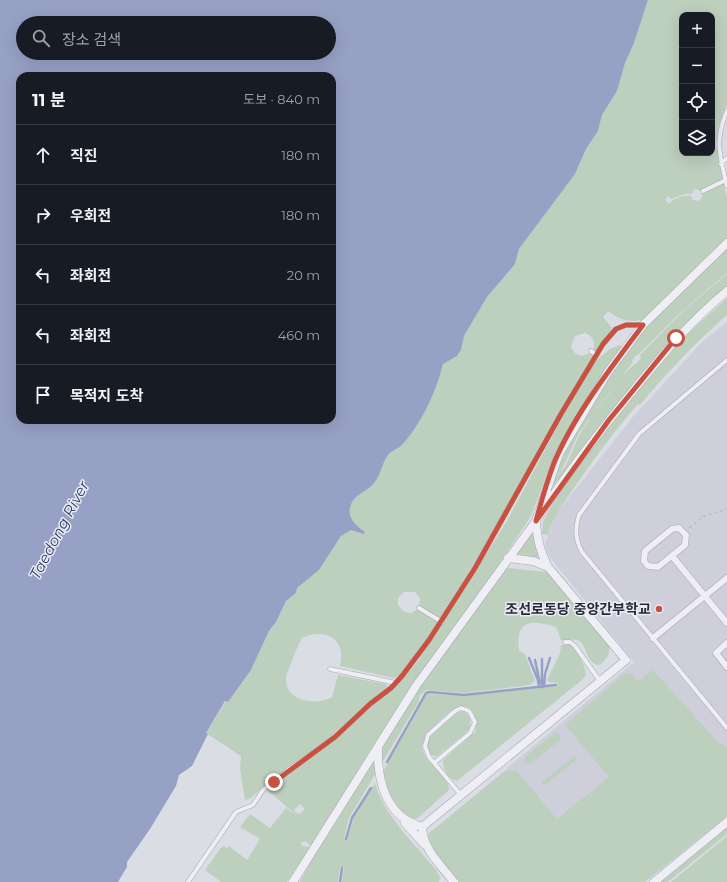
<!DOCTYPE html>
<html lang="ko">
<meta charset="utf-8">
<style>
body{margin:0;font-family:Montserrat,"Noto Sans KR",sans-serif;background:#242831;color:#f1f3f6}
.controls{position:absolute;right:12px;top:12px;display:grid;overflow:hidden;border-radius:8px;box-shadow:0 4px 16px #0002}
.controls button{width:36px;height:36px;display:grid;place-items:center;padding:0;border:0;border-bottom:1px solid #363941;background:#171b24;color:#f1f3f6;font:20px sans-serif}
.stop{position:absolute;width:12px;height:12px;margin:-9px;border:3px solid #c95142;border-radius:50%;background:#fff}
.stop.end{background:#c95142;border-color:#fff;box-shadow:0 1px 4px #0008}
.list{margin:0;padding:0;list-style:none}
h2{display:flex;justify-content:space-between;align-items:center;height:52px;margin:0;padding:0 16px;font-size:17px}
h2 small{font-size:13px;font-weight:400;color:#9ea1a6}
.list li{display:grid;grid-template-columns:26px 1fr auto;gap:12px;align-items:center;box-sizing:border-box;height:60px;padding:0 16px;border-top:1px solid #363941}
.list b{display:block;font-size:15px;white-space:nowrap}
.list em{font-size:13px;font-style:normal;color:#9ea1a6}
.icon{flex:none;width:22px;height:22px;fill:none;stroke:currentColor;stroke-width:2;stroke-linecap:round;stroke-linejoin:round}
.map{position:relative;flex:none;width:727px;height:882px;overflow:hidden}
.search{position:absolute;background:#171b24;box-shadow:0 4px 16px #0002;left:16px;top:16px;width:320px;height:44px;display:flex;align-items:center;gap:10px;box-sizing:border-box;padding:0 14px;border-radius:22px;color:#9ea1a6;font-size:15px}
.panel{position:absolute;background:#171b24;box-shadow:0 4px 16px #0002;left:16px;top:72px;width:320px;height:352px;border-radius:12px}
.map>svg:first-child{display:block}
.built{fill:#cecfda}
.green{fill:#bdcfbd;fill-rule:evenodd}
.water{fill:#97a1c5;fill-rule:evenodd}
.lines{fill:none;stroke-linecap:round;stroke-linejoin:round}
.stream{stroke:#97a1c5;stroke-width:2.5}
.service-casing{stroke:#a5a7b2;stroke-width:5}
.pedestrian-casing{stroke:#a5a7b2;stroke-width:7}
.minor-casing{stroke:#a5a7b2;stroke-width:9}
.path{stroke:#babbc4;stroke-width:1.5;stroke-dasharray:3 3;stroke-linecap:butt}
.service{stroke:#eeeef4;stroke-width:4}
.pedestrian{stroke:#eeeef4;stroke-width:6}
.minor{stroke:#eeeef4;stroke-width:8}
.route{stroke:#c95142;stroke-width:5}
.poi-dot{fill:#c95142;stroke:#ebecf3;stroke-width:1.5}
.labels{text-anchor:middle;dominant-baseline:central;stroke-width:3;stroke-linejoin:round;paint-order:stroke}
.poi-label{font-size:14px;font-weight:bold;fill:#26283b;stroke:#ebecf3;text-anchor:end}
.water-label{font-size:15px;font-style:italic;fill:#323d6d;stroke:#ebecf3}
</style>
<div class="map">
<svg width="727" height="882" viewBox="0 0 727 882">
<rect width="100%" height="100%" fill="#dbdde5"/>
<!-- built -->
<path class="built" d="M727,322V779L555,828L506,769L634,662L549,556L545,546L554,516L633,417L703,341Z"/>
<!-- green -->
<path class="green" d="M648,0H727V104L718,128L716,144L723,180L701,191L695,189L691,194H685L671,199L668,196L665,200L669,204C674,198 683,195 691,196L693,200L699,201L702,197V193L724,183L727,199V239L643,319C630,324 618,319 608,311L603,317L612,328L596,352L593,350C596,342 593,336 585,333L575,336L571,347L575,353L581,356L591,353L594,355C541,442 495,533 439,619L419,607L420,598L415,592H404L398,598V605L403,611L411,613L418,609L438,621L427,639L400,675L393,678L340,666C347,639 325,627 302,638C299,642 286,675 286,678C285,702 316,706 332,697L338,675L385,684L390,688L361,709L323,744L272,779L251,798L245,800L240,769L241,756L206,733L226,701L228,702L251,670L269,631L276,622L286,601L296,593L297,588L319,570L341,536L351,530L364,534L365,532C356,526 346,517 351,505C355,493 368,491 375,482C381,473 382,463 388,455C391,450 397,449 401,446C421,424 436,392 443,364L457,356L461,350L464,336L487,297L515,264L519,249L575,174L586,149L598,131L602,115L617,91L625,63L634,43ZM682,15H712V153H682Z
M727,249V273L680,313L638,355H636L632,361L633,362L579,433L561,471L555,477L569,443L610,374L651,320Z
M727,274V290L701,312L556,486L553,483V478H555C568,468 572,449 579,436C587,422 626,367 638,362L641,358L640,355L681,313Z
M727,298V315C695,343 667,372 640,405L638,404C616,429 597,455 578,482C565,502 555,511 548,535L542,534L543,522L548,512L565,485L611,422L680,341Z
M620,345L622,348L609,363L567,431L551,464L531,516L311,846L305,841L300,843L303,846L310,847L287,882H221L205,870L220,849L224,846L227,848L229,846L247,860L260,839L240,827L250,814L270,828L286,808L292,812L300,814L305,809L300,804L294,810L296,812H293L267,790L336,739L371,706L395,688L417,662L507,521L563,416L595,361L610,349Z
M531,533L534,536L538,558L517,554Z
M507,568L546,572L551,574L608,643C612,653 607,659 599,665C585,664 588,643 577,640C573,639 566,640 561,640L556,627C530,619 515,620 519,651L525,654L535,681L530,685L464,693L426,690L420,695L419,701L349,818L344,839L347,840L354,818L375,783C383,815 416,845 436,870L440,877L439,882H342L344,867H340L338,882H300L316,852L420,686Z
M561,645H570C578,652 584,663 586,674L583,679L457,781C448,779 442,769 443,760L475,732C479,721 473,701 458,707C446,712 426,734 422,746C424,764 450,776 449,790L419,817L415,819C395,814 385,788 384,770L426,694L464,696L558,686V683L549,682L547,680L560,653Z
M653,670L718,742L727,746V816L645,882H459L430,846L428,834L506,770L517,771L557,819L609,777L565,725L623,675L631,673L637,680H640Z
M463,711L470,717V729L437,756L431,755C427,750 426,742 430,737C434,730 456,712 463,711Z
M556,732L561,735L560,740L531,764H527L524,761L526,756Z
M576,755L577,759L545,785L542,784L543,781Z
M727,826V834L668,882H659Z
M727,836V882H671Z"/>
<!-- water -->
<path class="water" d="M0,0H648L634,43L625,63L617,91L602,115L598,131L586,149L575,174L519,249L515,264L487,297L464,336L461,350L457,356L443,364C436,392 421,425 401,446C397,449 391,451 388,455C382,463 381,474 375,482C368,492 355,493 351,505C346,517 356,526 365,532L364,534L351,530L341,536L319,570L297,588L296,593L286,601L276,622L269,631L251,670L228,702L225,701L206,733L208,734L192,766L179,775L176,786L150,829L127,862V867L118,882H0ZM23,23H329V53H23ZM20,76H332V420H20Z"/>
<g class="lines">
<!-- stream -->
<path class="stream" d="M529,658L538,680L539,687
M535,660L540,683
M542,687V659
M544,687L545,674L550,658
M387,762L426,693L429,692L464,695L556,685
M346,839L352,818L371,788
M340,882L342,868"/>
<!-- service casing -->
<g class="service-casing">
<path id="service" d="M727,111C714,140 720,157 727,186
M721,164L727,158
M703,191L726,180
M591,351L597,355
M727,360L639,434L579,515C575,529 575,539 582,552L727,728
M419,608L442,622
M565,642H570L575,646L600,681
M330,669L396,683
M434,763L470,733L475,722L469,711L461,708L455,711L428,735L425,746L429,757L461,795
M188,882L236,812L253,805L263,790L288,770L335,737L370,704L391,688L402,676L429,640L475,567L561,414L603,344L616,329L626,325H643"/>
</g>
<!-- pedestrian casing -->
<g class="pedestrian-casing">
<path id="pedestrian" d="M679,528L686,535L685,545L658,567L648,566L644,561L645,551L672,529Z
M672,556L727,623
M653,638L727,578
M727,643L716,653L727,667"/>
</g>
<!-- minor casing -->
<g class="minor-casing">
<path id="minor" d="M508,558L533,561L548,567
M378,747C377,781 386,817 422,827
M405,823L424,844
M293,882L416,686L536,521L559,454L608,372L643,325L727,243
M454,882C441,865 423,850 422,827L626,660L548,567C540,551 537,539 536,521C563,478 595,438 627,398C659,359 688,323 727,291
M654,882L727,822"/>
</g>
<!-- path -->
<path class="path" d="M689,528L704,516L727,509"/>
<!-- service -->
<use href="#service" class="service"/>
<!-- pedestrian -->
<use href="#pedestrian" class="pedestrian"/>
<!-- minor -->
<use href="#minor" class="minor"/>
</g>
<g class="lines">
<!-- route -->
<path class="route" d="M274,782L335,737L370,704L391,688L402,676L429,640L475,568L561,414L603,344L616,329L626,325H643C612,366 574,415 554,463C547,482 541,502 536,521L609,420L676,338"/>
</g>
<!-- markers -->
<circle class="poi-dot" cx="659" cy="609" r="4"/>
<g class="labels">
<!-- poi labels -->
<g class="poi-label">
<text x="651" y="609">조선로동당 중앙간부학교</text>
</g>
<!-- water labels -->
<g class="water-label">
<text transform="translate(59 530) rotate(-62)">Taedong River</text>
</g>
</g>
</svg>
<div class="controls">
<button>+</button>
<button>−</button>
<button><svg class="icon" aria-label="locate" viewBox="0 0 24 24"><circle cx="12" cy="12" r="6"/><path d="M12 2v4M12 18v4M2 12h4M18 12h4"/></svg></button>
<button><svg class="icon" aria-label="layers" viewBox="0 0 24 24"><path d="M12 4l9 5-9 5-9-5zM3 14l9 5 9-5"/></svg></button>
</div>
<div class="stop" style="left:676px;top:338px"></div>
<div class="stop end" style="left:274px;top:782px"></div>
<div class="search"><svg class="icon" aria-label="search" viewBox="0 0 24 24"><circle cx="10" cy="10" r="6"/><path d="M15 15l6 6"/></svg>장소 검색</div>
<section class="panel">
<h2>11 분<small>도보 · 840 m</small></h2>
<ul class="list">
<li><svg class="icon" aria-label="ahead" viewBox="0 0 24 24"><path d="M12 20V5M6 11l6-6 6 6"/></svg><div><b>직진</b></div><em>180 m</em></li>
<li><svg class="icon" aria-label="right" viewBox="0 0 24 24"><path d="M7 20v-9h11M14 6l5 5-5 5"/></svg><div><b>우회전</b></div><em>180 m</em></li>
<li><svg class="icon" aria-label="left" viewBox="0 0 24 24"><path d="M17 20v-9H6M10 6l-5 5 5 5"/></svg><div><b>좌회전</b></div><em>20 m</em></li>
<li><svg class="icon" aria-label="left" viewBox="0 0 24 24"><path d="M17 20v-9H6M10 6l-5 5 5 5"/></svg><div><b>좌회전</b></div><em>460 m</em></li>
<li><svg class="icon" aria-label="arrive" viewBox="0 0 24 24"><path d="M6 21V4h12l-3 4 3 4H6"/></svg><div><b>목적지 도착</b></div></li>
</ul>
</section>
</div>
